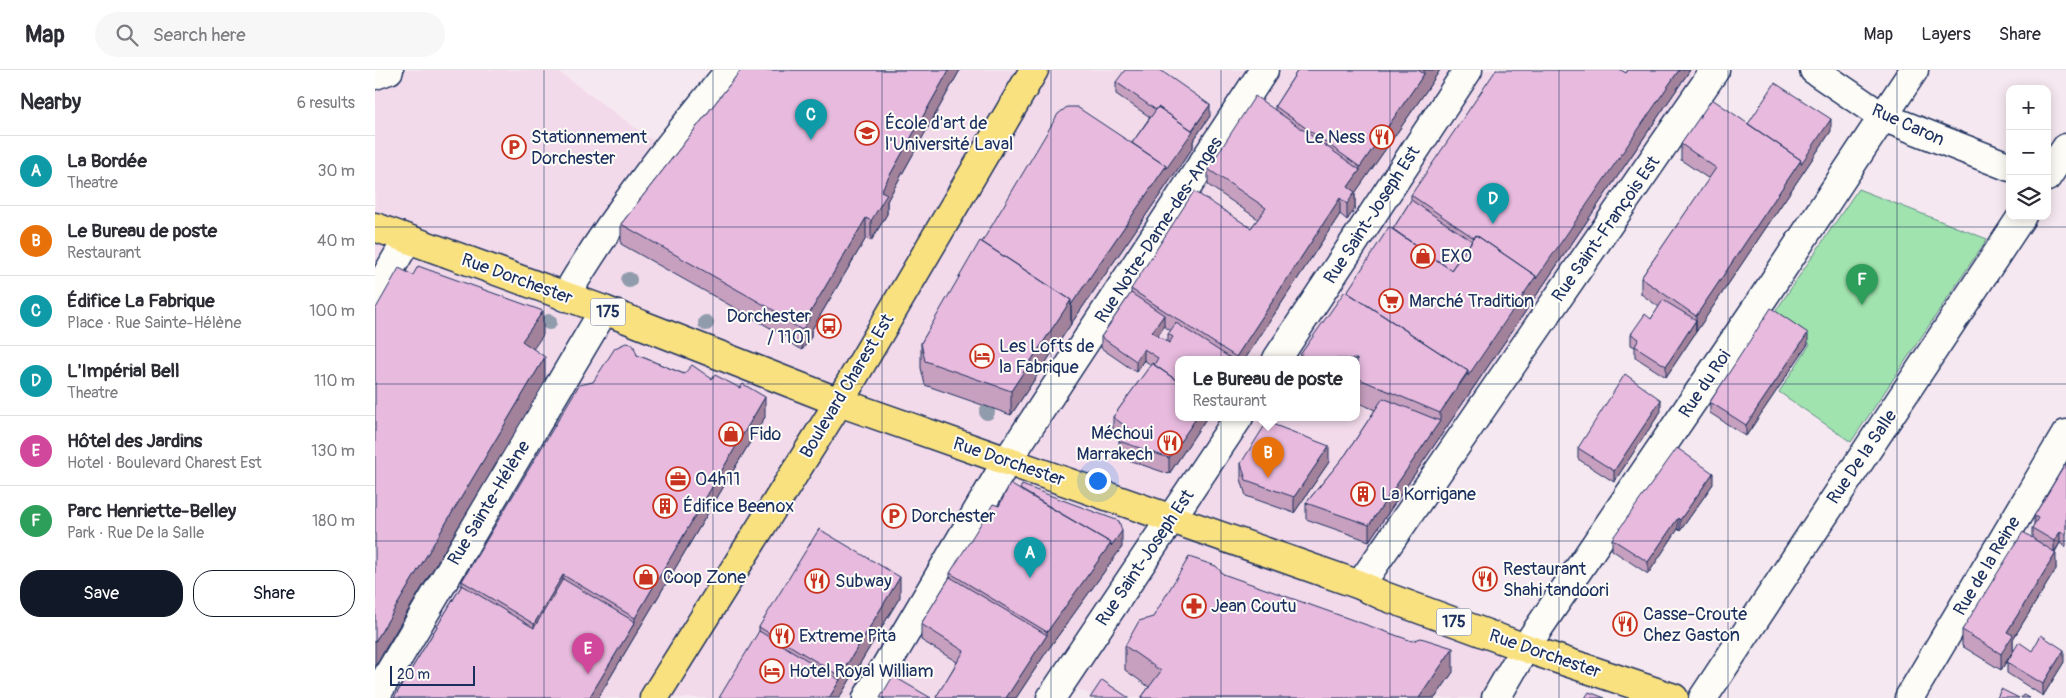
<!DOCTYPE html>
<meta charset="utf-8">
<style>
body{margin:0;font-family:Pangolin,sans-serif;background:#f7f7f7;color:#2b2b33}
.controls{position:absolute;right:15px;top:15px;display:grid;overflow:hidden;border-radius:10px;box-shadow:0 2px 12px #0003}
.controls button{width:45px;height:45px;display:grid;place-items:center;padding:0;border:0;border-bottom:1px solid #e1e1e2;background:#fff;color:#2b2b33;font:25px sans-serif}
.scale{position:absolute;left:15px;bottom:12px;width:85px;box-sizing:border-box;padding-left:5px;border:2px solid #1b2f5e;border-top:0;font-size:14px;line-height:18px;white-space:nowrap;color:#1b2f5e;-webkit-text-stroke:4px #fdfcf7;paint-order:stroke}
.you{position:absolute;left:722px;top:410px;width:18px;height:18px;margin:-12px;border:4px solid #fff;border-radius:50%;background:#1a73e8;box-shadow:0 0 0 8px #1a73e833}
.badge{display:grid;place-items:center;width:32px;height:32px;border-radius:50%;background:#111827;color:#fff;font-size:16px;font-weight:700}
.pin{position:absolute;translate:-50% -41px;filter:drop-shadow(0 1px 2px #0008)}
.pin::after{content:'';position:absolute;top:26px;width:18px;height:15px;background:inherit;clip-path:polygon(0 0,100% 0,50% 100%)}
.popup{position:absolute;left:800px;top:286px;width:185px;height:65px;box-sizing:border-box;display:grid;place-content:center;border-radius:10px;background:#fff;filter:drop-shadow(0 1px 4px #0005);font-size:16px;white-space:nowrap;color:#7c7c81}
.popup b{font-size:19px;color:#2b2b33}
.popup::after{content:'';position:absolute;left:50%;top:100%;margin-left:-10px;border:10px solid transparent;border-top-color:#fff}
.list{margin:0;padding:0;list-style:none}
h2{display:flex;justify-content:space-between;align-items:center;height:65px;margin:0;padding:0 20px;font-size:21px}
h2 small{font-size:16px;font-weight:400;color:#7c7c81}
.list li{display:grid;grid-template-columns:32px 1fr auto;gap:15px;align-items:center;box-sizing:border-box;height:70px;padding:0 20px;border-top:1px solid #e1e1e2}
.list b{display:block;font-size:19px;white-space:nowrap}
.list p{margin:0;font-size:16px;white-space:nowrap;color:#7c7c81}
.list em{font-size:16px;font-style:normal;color:#7c7c81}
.actions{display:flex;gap:10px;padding:15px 20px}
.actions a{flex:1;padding:11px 0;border:1px solid #111827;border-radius:20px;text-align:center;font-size:18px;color:#111827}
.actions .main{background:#111827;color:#fff}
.icon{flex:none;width:28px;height:28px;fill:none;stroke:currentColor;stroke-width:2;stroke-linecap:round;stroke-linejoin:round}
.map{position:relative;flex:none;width:1691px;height:628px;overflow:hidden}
header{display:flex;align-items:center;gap:30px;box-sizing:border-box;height:70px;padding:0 25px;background:#fff;border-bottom:1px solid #e1e1e2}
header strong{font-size:24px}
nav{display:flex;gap:28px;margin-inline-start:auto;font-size:18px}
.search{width:350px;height:45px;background:#f7f7f7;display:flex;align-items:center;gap:12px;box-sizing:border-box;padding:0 18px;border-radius:28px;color:#7c7c81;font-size:19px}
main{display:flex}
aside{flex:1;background:#fff}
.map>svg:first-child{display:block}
.built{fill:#f2daeb;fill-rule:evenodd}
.green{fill:#a0e3ae;stroke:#5e8986}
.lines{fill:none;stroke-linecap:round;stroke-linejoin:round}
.street-casing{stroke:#1b2f5e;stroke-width:31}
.secondary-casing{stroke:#1b2f5e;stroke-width:31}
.primary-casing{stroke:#1b2f5e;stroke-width:31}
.street{stroke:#fdfcf7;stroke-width:28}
.secondary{stroke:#fdfcf7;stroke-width:28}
.primary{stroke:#fae180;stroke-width:28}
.tree{fill:#909bab}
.wall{fill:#c7a0bf;stroke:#1b2f5e;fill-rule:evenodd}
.shaded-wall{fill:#a2829b;stroke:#1b2f5e}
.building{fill:#e7bade;stroke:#1b2f5e}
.grid{fill:none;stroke:#1b2f5e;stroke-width:1;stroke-opacity:0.55}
.labels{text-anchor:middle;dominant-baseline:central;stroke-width:4;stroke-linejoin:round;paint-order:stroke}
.shield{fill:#fdfcf7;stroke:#5f6c8c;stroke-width:1}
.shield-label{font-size:16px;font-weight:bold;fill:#1b2f5e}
.poi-label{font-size:18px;fill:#1b2f5e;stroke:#fdfcf7;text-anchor:start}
.street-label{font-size:18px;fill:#1b2f5e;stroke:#fdfcf7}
</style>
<header>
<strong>Map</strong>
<div class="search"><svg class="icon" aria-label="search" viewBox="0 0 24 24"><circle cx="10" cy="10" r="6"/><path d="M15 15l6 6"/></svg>Search here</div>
<nav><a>Map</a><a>Layers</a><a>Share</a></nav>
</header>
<main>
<aside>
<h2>Nearby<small>6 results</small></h2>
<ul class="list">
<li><span class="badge" style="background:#0f9aa8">A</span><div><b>La Bordée</b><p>Theatre</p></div><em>30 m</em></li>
<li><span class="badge" style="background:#e8710a">B</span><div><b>Le Bureau de poste</b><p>Restaurant</p></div><em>40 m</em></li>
<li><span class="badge" style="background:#0f9aa8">C</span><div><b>Édifice La Fabrique</b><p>Place · Rue Sainte-Hélène</p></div><em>100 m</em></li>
<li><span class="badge" style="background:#0f9aa8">D</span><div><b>L'Impérial Bell</b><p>Theatre</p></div><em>110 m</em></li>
<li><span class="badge" style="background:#d1479c">E</span><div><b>Hôtel des Jardins</b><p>Hotel · Boulevard Charest Est</p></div><em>130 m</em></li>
<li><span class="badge" style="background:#2e9e5b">F</span><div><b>Parc Henriette-Belley</b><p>Park · Rue De la Salle</p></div><em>180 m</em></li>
</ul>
<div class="actions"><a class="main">Save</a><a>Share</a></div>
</aside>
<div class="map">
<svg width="1691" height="628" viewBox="0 0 1691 628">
<rect width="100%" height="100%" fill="#f6e8f0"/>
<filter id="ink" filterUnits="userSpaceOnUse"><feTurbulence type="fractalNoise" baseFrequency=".02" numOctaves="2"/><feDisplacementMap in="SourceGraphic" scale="10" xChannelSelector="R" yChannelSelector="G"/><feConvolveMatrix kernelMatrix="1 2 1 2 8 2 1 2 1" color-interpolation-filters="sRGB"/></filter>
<g filter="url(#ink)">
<!-- built -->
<path class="built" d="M0,0H181L292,81L355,0H1340L985,515L1150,578L1121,628H723L687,612L676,628H0ZM804,289H982V347H804Z"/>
<!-- green -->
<path class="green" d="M1483,119L1612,169L1476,372L1404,322L1435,274L1396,248Z"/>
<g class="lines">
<!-- street casing -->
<g class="street-casing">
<path id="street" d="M1439,0L1508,47L1635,97
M1672,107L1691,78
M0,225L32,170
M190,227C235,149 298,70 355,0
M902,289L1093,0
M985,515L1340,0
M0,627L229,240
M492,628L632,391L889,0
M676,628L864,347
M1121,628L1150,578L1390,225L1539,0
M1328,628L1647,146
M1534,628L1691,364"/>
</g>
<!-- secondary casing -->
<g class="secondary-casing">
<path id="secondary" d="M0,5L14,0"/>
</g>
<!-- primary casing -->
<g class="primary-casing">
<path id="primary" d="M0,157L229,240L464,332L985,515L1009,526L1150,578L1299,628
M279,628L464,332L659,0"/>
</g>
<!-- street -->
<use href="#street" class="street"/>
<!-- secondary -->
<use href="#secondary" class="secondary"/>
<!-- primary -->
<use href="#primary" class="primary"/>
</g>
<!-- trees -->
<g class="tree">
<circle cx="254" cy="210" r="8"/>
<circle cx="174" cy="252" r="8"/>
<circle cx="331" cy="253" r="8"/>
<circle cx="612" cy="342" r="8"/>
</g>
<!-- wall -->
<path class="wall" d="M366,0H585L512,131V144L496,171L491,168L436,261V267L427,280L415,273V269L246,174V154Z
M923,0H1065L1049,24L980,123V138L972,150L965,144L870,289H804L832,347L794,404L744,387V371L745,369L738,363V347L776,295L769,290L761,302L726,278V267L756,223V219L876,158L883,149L833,115V99L900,41V36ZM789,256L796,261L793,264V273L783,266Z
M1253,0H1315L994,471L931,449V433L971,384L1000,340L982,332V289H925V285L972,222L1018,159L1036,130V125L1251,3Z
M741,12L835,46L818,71V77L696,254L636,345L550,315L546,298V273L607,172L757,73L775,47L741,24Z
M1456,61L1321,262L1291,307L1260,287V277L1256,275V264L1276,249L1284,237L1266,224V208L1334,109L1306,90V74Z
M1433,274L1371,366L1335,343V332Z
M262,285L309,304L337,309L390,347L223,628H19L87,515V511L218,312Z
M1286,341L1239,412L1203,389V378Z
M954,392L919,443L871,426L866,409V393Z
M1691,393V477L1685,473L1680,482L1681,499L1638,569V581L1626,600L1587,576V560L1657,468V458L1659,455V446Z
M1338,414L1305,461L1303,459L1273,504L1237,480V469Z
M747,477L672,581L641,628H561L582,592L546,570V554L575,507V503Z
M848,504L1078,602L1060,628H766L774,617L750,600V576L778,547Z
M525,527L464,628L384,561V557Z
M1657,581L1689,592L1668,626L1632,603V592Z"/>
<!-- shaded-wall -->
<path class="shaded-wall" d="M574,0H585L512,131V144L496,171V151L506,121Z
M1049,0H1065L1049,24L980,123V138L972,150V134L973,117L985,100V97L1049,4Z
M1304,0H1315L994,471V455L1065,351V343Z
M835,35V46L818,71V77L696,254V235L791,96L815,64Z
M1456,49V61L1321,262V246L1426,90Z
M965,128V144L870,289H861V287Z
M491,148V168L436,261V267L427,280V260L433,246Z
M696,230V254L636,345V321Z
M168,241V265L147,295V271Z
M789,245V257L777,274V262Z
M1321,250V262L1291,307V296Z
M1433,263V274L1371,366V355Z
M769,279V290L761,302V291Z
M170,287V312L0,596V572Z
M390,327V347L223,628H214L260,552V548Z
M1286,330V341L1239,412V401Z
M822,347H832L794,404V388Z
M954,376V392L919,443V427Z
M1338,403V414L1305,461V450Z
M1303,448V459L1273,504V492Z
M747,461V477L672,581L641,628H631L672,565V562L736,473Z
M1685,462V473L1679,482V471Z
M1681,483V499L1638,569V581L1626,600V584L1632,562Z
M188,505V525L159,574V554Z
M525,507V527L464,628H454L465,610V606Z
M1078,578V602L1060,628H1044Z
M1689,580V592L1668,626V614Z"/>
<!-- building -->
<path class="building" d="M366,0H574L506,121L512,124L496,151L491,148L433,246L436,247L427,260L415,253L416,250L246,154Z
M750,0H785L835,35L817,60L783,37L781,40L741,12Z
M923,0H1043L1049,4L985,97L900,36Z
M1121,0H1246L1251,3L1253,0H1304L1161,209V206L1101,165L1099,168L1036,125Z
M1400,13L1456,49L1426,94V90L1373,54Z
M880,26L985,100L973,117L980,122L972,134L965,128L861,287L756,219L819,121L876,158L891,138L833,99Z
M1337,29L1426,90L1321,246L1266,208L1341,98L1306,74Z
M692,37H702L791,96L696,235V230L607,172L683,44Z
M783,37L818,61L791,99V96L757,73Z
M1036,130L1097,171L1076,200L1018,159Z
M1014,157L1076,200L1101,165L1161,206L1093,306V301L972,222Z
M605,171L696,230L636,321L550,291L546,273Z
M43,196L168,241L147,271L170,287L0,572V240L24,198L38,205Z
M970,221L1093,301L1065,343L982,308V289H936L925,285Z
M756,223L789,245L777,262L794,273L798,267L793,264L801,253L857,289H804V312L779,295L783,288L769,279L761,291L726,267Z
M1288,230L1321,250L1291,296L1260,276L1264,269L1256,264L1270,244L1276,249Z
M1396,238L1433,263L1371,355L1335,332Z
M251,273L258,274L262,285L309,304L317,295L337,309L340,305L365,318L368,314L390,327L260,548L188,505L159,554L87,511L204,315L218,312L240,278Z
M777,293L804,312V347H822L794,388L744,371L754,359L738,347Z
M1250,304L1286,330L1239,401L1203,378Z
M1008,328L1065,351L994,455L931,433L971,384Z
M892,352L954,376L919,427L871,410L866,393Z
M1302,378L1338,403L1305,450L1303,448L1273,492L1237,469Z
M1691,393V465L1685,462L1679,471L1657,458L1663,448L1659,446Z
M635,414L736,473L672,562L575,503L618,434L624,436Z
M647,415L744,451L747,461L736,476V473L645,419Z
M444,459L525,507L465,606L384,557Z
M1648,462L1681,483L1632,562L1638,565L1626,584L1587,560Z
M814,487L841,496L848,504L1037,571L1046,568L1078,578L1044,628H766L786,601L750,576L764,551L778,547Z
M575,507L672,565L631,628H562L561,627L589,581L546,554Z
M188,509L260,552L214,628H19L87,515L159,558Z
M384,561L465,610L454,628H344Z
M1666,565L1689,580L1668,614L1632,592L1644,572L1657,581Z
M518,606L556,628H505Z
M727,610L754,628H715Z
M1626,619L1644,628H1622Z
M1214,622L1230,628H1210Z
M1648,625L1655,628H1646Z"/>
</g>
<!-- grid -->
<path class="grid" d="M169,0V628M338,0V628M507,0V628M676,0V628M846,0V628M1015,0V628M1184,0V628M1353,0V628M1522,0V628M0,157H1691M0,314H1691M0,471H1691"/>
<!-- icons -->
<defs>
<g id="university-ring" transform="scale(1.25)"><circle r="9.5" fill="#fdfcf7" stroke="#c8321e" stroke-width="1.5"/><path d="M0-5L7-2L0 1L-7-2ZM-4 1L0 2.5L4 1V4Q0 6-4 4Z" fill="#c8321e"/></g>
<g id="restaurant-ring" transform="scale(1.25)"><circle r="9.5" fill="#fdfcf7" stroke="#c8321e" stroke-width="1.5"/><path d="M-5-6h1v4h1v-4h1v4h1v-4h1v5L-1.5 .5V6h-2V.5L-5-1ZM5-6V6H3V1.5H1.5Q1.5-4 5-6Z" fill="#c8321e"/></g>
<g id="parking-ring" transform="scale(1.25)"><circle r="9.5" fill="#fdfcf7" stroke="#c8321e" stroke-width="1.5"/><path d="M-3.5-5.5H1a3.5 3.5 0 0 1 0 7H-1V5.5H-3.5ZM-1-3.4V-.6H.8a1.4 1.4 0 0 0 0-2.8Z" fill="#c8321e"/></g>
<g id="shop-ring" transform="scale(1.25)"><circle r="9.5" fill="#fdfcf7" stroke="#c8321e" stroke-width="1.5"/><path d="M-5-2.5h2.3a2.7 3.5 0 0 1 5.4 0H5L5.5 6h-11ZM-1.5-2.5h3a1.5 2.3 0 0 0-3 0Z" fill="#c8321e"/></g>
<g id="supermarket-ring" transform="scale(1.25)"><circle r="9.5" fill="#fdfcf7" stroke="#c8321e" stroke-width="1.5"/><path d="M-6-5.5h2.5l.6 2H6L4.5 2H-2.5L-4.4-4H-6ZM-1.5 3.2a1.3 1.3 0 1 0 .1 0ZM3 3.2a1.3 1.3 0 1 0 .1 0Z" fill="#c8321e"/></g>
<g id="bus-ring" transform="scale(1.25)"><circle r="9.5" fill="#fdfcf7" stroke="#c8321e" stroke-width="1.5"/><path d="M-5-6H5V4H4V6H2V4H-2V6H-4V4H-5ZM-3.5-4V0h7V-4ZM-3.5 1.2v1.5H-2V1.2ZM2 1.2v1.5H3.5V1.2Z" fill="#c8321e"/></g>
<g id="hotel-ring" transform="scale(1.25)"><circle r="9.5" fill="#fdfcf7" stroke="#c8321e" stroke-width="1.5"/><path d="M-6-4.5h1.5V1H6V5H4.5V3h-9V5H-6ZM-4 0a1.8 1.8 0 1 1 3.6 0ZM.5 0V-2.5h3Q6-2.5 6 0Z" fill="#c8321e"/></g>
<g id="office-ring" transform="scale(1.25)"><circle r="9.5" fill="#fdfcf7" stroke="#c8321e" stroke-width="1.5"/><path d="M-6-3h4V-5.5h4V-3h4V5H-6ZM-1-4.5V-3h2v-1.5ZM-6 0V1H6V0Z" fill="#c8321e"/></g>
<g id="building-ring" transform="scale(1.25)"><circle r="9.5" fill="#fdfcf7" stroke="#c8321e" stroke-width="1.5"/><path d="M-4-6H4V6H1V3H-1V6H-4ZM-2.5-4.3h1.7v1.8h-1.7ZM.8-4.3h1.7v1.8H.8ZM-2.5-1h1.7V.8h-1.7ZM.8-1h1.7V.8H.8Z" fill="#c8321e"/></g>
<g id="pharmacy-ring" transform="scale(1.25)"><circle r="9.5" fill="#fdfcf7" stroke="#c8321e" stroke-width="1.5"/><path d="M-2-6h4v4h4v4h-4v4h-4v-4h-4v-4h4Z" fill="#c8321e"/></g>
</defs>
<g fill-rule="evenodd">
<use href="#university-ring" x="492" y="63"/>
<use href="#restaurant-ring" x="1007" y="67"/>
<use href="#parking-ring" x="139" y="77"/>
<use href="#shop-ring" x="1048" y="186"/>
<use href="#supermarket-ring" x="1016" y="231"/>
<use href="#bus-ring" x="454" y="256"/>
<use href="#hotel-ring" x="607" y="286"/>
<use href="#shop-ring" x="356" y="364"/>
<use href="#restaurant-ring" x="795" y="373"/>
<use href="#office-ring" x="303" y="409"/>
<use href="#building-ring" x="988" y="424"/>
<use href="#building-ring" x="290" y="436"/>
<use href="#parking-ring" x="519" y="446"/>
<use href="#shop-ring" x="271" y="507"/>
<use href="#restaurant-ring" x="1110" y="509"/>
<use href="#restaurant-ring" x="442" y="511"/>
<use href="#pharmacy-ring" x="819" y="536"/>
<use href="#restaurant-ring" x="1250" y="554"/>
<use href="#restaurant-ring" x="407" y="566"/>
<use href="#hotel-ring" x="397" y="601"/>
</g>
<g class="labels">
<!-- shield labels -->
<g class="shield">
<rect x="215.5" y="228.5" width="35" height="27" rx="4"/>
<rect x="1061.5" y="538.5" width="35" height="27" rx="4"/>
</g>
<g class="shield-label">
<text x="233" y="242">175</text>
<text x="1079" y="552">175</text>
</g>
<!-- poi labels -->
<g class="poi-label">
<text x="510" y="53">École d'art de<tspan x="510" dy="21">l'Université Laval</tspan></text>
<text x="156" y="67">Stationnement<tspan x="156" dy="21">Dorchester</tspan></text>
<text x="990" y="67" text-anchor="end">Le Ness</text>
<text x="1066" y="186">EXO</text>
<text x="1034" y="231">Marché Tradition</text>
<text x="436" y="246" text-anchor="end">Dorchester<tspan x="436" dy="21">/ 1101</tspan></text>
<text x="624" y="276">Les Lofts de<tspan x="624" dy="21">la Fabrique</tspan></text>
<text x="778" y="363" text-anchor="end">Méchoui<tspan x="778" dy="21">Marrakech</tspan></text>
<text x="374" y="364">Fido</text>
<text x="320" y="409">04h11</text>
<text x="1006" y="424">La Korrigane</text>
<text x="308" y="436">Édifice Beenox</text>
<text x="536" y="446">Dorchester</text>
<text x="1128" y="499">Restaurant<tspan x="1128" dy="21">Shahi tandoori</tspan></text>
<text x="288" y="507">Coop Zone</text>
<text x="460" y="511">Subway</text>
<text x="836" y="536">Jean Coutu</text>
<text x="1268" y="544">Casse-Croute<tspan x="1268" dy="21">Chez Gaston</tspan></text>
<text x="424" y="566">Extreme Pita</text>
<text x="414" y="601">Hotel Royal William</text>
</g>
<!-- street labels -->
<g class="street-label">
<text transform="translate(1533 55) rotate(24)">Rue Caron</text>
<text transform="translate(997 145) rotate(-57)">Rue Saint-Joseph Est</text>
<text transform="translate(1231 159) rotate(-55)">Rue Saint-François Est</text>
<text transform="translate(784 160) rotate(-57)">Rue Notre-Dame-des-Anges</text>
<text transform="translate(142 209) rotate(20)">Rue Dorchester</text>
<text transform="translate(1330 314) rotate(-56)">Rue du Roi</text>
<text transform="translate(472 316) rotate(-59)">Boulevard Charest Est</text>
<text transform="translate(1487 387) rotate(-56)">Rue De la Salle</text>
<text transform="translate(634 392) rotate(19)">Rue Dorchester</text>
<text transform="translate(114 433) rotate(-59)">Rue Sainte-Hélène</text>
<text transform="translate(770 488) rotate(-56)">Rue Saint-Joseph Est</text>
<text transform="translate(1612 496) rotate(-59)">Rue de la Reine</text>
<text transform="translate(1170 584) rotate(19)">Rue Dorchester</text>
</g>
</g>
</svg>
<div class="controls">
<button>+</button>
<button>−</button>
<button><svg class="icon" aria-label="layers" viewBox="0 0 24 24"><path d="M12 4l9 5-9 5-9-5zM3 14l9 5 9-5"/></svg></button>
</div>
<div class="scale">20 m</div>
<div class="you"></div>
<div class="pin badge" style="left:655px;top:508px;background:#0f9aa8">A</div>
<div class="pin badge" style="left:893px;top:408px;background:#e8710a">B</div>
<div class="popup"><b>Le Bureau de poste</b>Restaurant</div>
<div class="pin badge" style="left:436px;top:70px;background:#0f9aa8">C</div>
<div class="pin badge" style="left:1118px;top:154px;background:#0f9aa8">D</div>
<div class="pin badge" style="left:213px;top:604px;background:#d1479c">E</div>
<div class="pin badge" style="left:1487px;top:235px;background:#2e9e5b">F</div>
</div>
</main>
